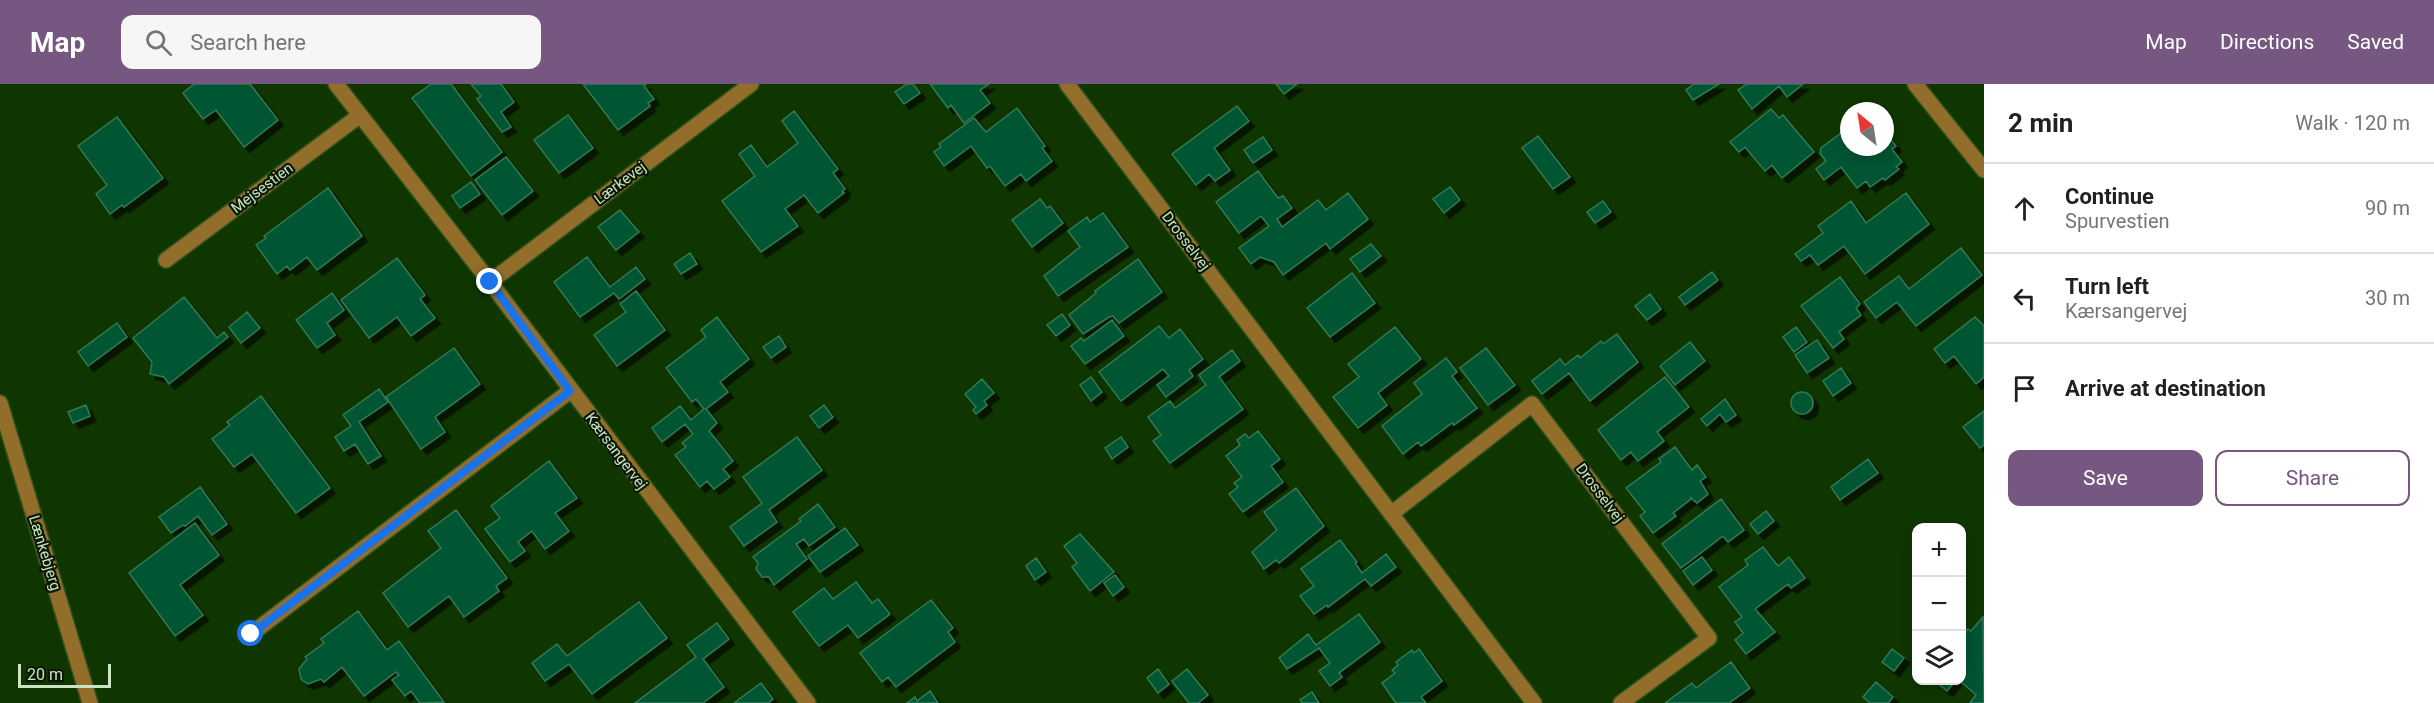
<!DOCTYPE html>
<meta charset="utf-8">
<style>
body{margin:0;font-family:Roboto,sans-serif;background:#f6f6f6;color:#202124}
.controls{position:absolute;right:18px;bottom:18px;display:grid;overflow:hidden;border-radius:12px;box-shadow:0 3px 15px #0003}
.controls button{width:54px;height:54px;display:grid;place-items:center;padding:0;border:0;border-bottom:2px solid #e0e0e0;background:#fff;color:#202124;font:30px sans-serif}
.compass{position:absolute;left:1840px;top:18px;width:54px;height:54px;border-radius:50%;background:#fff;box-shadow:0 3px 15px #0003;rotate:330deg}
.scale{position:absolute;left:18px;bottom:15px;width:93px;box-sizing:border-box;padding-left:6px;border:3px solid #cce2c4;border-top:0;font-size:16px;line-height:21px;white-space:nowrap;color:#cce2c4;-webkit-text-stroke:4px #091904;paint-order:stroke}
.stop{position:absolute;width:18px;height:18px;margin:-14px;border:4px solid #1a73e8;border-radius:50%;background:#fff}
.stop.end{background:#1a73e8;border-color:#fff;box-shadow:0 2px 6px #0008}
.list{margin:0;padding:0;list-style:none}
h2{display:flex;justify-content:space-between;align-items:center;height:78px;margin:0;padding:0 24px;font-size:26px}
h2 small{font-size:20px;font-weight:400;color:#757577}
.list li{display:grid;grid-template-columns:39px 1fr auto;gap:18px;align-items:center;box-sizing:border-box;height:90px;padding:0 24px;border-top:2px solid #e0e0e0}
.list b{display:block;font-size:22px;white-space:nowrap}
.list p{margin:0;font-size:20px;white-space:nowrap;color:#757577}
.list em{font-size:20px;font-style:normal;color:#757577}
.actions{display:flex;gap:12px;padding:18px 24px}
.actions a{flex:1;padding:14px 0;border:2px solid #755781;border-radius:12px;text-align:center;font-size:21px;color:#755781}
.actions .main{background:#755781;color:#fff}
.icon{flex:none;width:33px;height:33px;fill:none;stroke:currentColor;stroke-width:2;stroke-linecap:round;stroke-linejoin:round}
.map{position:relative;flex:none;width:1984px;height:619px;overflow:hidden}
header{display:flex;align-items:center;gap:36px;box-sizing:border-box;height:84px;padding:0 30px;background:#755781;color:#fff}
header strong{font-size:28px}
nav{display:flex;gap:33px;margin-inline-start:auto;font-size:21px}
.search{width:420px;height:54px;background:#f6f6f6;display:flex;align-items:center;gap:15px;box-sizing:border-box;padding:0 21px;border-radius:12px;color:#757577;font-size:22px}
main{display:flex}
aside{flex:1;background:#fff}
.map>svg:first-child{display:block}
.building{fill:#015533;stroke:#327954;stroke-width:1.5;filter:url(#shadow)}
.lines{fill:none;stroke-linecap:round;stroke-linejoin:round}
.minor-casing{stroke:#2e521f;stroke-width:18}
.minor{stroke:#936d2a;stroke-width:15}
.route{stroke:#1a73e8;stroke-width:8}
.labels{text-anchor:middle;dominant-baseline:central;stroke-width:4.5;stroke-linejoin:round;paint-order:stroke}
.street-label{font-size:15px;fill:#cce2c4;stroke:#091904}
</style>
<header>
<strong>Map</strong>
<div class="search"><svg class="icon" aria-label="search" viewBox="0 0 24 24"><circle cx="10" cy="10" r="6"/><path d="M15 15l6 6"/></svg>Search here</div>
<nav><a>Map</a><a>Directions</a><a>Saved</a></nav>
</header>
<main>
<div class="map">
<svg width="1984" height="619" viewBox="0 0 1984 619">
<defs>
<filter id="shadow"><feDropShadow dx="5.5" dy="5.5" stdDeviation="0" flood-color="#0009"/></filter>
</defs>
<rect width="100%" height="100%" fill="#103600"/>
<!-- building -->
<path class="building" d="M194,0H250L278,36L244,63L216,26L203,35L183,9Z
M431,0H451L502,68L471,92L412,14Z
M471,0H501L514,18L501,28L511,43L502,48L477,15L481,12Z
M583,0H646L644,2L654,15L648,19L650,22L618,46Z
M907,0H913L920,9L904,20L895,8Z
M930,0H989L980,6L990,19L964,39L951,21L948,24Z
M1276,0H1297L1284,10Z
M1694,0H1719L1693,16L1686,6Z
M1747,0H1803L1787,13L1779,2L1752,25L1738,6Z
M1237,22L1249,37L1214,64L1230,86L1215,97L1209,90L1196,101L1172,70Z
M1017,24L1045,62L1042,64L1052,77L1026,97L1021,90L1005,102L990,82L987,84L971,62L944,82L934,68L941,63L939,60L974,34L986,48Z
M1771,25L1779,34L1783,31L1814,68L1782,94L1772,81L1765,87L1745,63L1739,68L1730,58Z
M794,27L838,85L833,89L845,105L842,108L844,109L818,129L804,111L785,125L798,142L761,168L722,117L755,92L739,70L751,61L767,83L798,59L782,37Z
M568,31L593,64L559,89L534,56Z
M117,33L163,94L124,123L122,121L110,130L96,110L107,101L78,62Z
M1885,48L1896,62L1892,65L1902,78L1896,83L1899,85L1885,96L1883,94L1870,103L1866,97L1857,104L1841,83L1824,96L1816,85L1826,77L1820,69L1821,64L1841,49L1847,57L1849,56V63H1885Z
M1538,52L1570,93L1553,105L1522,64Z
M1263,53L1272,66L1253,79L1244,66Z
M506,73L533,107L502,131L475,96Z
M1258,87L1278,114L1283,112L1292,124L1277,135L1282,143L1318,116L1326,126L1348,109L1368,135L1330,165L1326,159L1283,191L1274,178L1260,173L1251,180L1239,164L1269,142L1261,132L1239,149L1216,118Z
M471,98L480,110L460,124L452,112Z
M1450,103L1460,116L1444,129L1433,115Z
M328,104L362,152L317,186L307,173L290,186L287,182L277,190L256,161L266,154L264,152Z
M1906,109L1929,140L1865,190L1844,162L1818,181L1810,171L1801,177L1795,170L1823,149L1818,142L1851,117L1866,139Z
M1040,115L1047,124L1050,122L1063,139L1032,163L1012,136Z
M1603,117L1611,128L1595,139L1587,128Z
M620,126L639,148L616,166L598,143Z
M1103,129L1128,163L1058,212L1044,192L1080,163L1068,147L1087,133L1090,138Z
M1371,160L1381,172L1360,188L1350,175Z
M1961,164L1982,191L1916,242L1897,218L1876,234L1864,218L1899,192L1909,205Z
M690,169L697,180L681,190L674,180Z
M587,173L610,203L636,183L645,195L619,215L614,209L580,233L554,198Z
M397,174L425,211L420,215L435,234L411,252L397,233L369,254L341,216Z
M1138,175L1162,208L1119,239L1113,232L1109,233L1083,250L1069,231L1096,209L1095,207Z
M1712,188L1718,196L1685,221L1679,213Z
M1352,189L1375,219L1330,253L1307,224Z
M1840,193L1860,220L1856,224L1861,231L1839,248L1844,255L1833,264L1801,222Z
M636,207L665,246L617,282L594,251L626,228L620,220Z
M332,209L344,226L327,239L335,251L317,264L296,236Z
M1650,210L1661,225L1647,236L1635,222Z
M184,213L217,254L224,248L228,253L169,300L164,293L150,290L152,278L133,254Z
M247,228L260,244L241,259L229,243Z
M1062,230L1070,241L1056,252L1047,241Z
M717,233L749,275L720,298L728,308L706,325L717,339L709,347L733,377L723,385L730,393L714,405L707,397L700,403L675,371L686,363L682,359L693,350L685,340L662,358L652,344L680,322L691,336L704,325L696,315L692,318L666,284L706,253L701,246Z
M1975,233L1984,242V293L1976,300L1954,272L1945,279L1934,265Z
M1112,236L1124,252L1085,280L1071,262L1081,254L1084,257Z
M117,239L127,253L88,282L78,268Z
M1159,242L1169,254L1180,245L1203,275L1189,286L1193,292L1166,313L1157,301L1169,292L1163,285L1121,317L1099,288Z
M1395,243L1421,275L1378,309L1387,321L1358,344L1333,313L1359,293L1348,280Z
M1796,243L1807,258L1794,268L1783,253Z
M1617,250L1638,278L1590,317L1569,289L1542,310L1532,297L1560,275L1565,281L1578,271L1580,274L1601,257L1603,260Z
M779,252L786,263L771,274L763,263Z
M1817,256L1829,274L1807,289L1795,271Z
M1690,258L1705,277L1675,301L1660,282Z
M454,264L480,300L435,333L445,348L421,365L386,313Z
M1486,264L1515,301L1488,321L1460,284Z
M1232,266L1240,277L1219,293L1243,325L1170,379L1153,357L1161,351L1148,333L1170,317L1175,324L1206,301L1199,291Z
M1446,274L1457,288L1452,292L1477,324L1454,341L1452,339L1421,362L1418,358L1403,370L1382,342L1422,310L1414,299Z
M1841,284L1851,299L1833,312L1823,297Z
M1091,293L1102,308L1091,317L1080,301Z
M1665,293L1689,323L1657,348L1664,357L1638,377L1631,368L1621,376L1598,346Z
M982,295L994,309L984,317L987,321L976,330L973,326L976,323L965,310Z
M379,305L388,318L359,338L381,372L368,380L355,360L344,367L335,353L351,342L343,331Z
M1791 319a11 11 0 1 1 22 0a11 11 0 1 1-22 0Z
M261,312L330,404L296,429L252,370L234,383L212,355L230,341L227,338Z
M1725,315L1736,331L1726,338L1720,330L1707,342L1701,335Z
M86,321L90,332L73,339L68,328Z
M824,321L833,333L819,344L810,332Z
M1984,327V361L1980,364L1963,343Z
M1258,347L1280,375L1271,382L1283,398L1243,428L1229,410L1238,403L1234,399L1242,393L1226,372L1240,361L1237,356L1245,350L1249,354Z
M797,353L822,386L769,426L777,438L744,462L730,443L762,419L743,393Z
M1121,353L1128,363L1112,375L1105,364Z
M1675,363L1692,386L1697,381L1706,393L1700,397L1708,410L1697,419L1690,413L1691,415L1673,429L1676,432L1653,449L1640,432L1645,428L1626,404L1661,378L1659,375Z
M1868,375L1878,389L1840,416L1831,403Z
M549,377L577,414L555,429L569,447L545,465L532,447L518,458L525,467L510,478L485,445L500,434L491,422Z
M200,403L227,440L212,451L198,432L185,442L183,441L171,449L159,433Z
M1296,404L1324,442L1279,479L1276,476L1264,485L1252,468L1277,446L1264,428Z
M1721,415L1744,446L1728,458L1723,452L1681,484L1662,460Z
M818,420L835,443L809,462L804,455L796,460L807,475L774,501L769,493H762L756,485L758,479L753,473L801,437L799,435Z
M456,426L507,494L496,502L499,507L464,533L449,512L408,543L383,509L441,464L428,447Z
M1766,427L1774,437L1758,450L1750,440Z
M195,439L219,471L180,501L203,531L175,552L129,489Z
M845,444L858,461L820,488L808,472Z
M1080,450L1114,488L1090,507L1072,483L1077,479L1064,462Z
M1340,456L1357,478L1355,479L1362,489L1386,470L1396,483L1371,502L1365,495L1328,523L1327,521L1314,530L1300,512L1314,502L1301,485Z
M1763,463L1778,482L1789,473L1805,494L1791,504L1788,500L1755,525L1775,548L1746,570L1735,556L1743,549L1735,538L1742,533L1719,503L1748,481L1745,476Z
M1702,473L1712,486L1693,501L1683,487Z
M1036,474L1046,488L1035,496L1026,482Z
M1115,491L1124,503L1113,512L1104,499Z
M856,498L872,519L878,515L890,530L858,554L848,541L819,562L793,528L824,504L833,515Z
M931,516L953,544L948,548L955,558L896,603L888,593L882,598L860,569Z
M639,518L667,554L592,610L569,580L545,597L532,579L557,560L567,572Z
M358,527L387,566L399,557L444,618L420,619L411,607L405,612L392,596L399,591L396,588L364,612L342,583L324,598L321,595L308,600L301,595L299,585L307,575L305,573L324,559L321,555Z
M1359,530L1380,558L1339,589L1342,593L1330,602L1319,587L1330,579L1319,564L1287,585L1279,574L1308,550L1316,561Z
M1983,533L1984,619H1970L1976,611L1959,596H1962V558L1966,556L1962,552L1968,545L1971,547Z
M717,539L729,555L703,575L724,603L703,619H635L696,573L687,561Z
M1419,565L1442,597L1421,613L1426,619H1396L1382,599L1395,589L1392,586L1398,581L1396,578L1412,566L1414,569Z
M1892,565L1904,574L1894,587L1882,578Z
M1731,578L1750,604L1729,619H1665L1692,599L1696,604Z
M1158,585L1169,600L1158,609L1147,594Z
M1187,585L1208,611L1198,619H1189L1172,597Z
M1934,596H1956L1947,607Z
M1876,598L1893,613L1888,619H1870L1863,613Z
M761,599L773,615L768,619H734Z
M930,607L938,619H907L915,613L917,617Z
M1312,608L1319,619H1302L1300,616Z"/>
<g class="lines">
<!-- minor casing -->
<g class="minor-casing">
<path id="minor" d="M336,0L490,198L808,619
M1067,0L1534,619
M1915,0L1984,86
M166,176L359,32
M490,198L751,0
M0,319L90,619
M1391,430L1532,320L1709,554L1621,619
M251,550L570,307"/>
</g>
<!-- minor -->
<use href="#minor" class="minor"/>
</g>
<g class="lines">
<!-- route -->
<path class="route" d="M251,550L570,307L490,198"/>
</g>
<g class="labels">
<!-- street labels -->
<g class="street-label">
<text transform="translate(620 99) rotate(-37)">Lærkevej</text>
<text transform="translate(262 104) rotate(-37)">Mejsestien</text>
<text transform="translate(1186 157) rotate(53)">Drosselvej</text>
<text transform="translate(616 367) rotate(53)">Kærsangervej</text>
<text transform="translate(1600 409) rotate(53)">Drosselvej</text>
<text transform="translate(45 469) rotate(73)">Lænkebjerg</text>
</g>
</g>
</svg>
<div class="controls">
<button>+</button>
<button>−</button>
<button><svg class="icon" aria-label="layers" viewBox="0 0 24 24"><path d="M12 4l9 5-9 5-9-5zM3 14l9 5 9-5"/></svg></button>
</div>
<svg class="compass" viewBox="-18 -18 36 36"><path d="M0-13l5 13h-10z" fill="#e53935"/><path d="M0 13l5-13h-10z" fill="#757577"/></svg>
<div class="scale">20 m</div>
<div class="stop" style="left:251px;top:550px"></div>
<div class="stop end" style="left:490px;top:198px"></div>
</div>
<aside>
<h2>2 min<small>Walk · 120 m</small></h2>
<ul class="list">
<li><svg class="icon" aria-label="ahead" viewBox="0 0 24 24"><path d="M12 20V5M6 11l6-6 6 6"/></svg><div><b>Continue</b><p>Spurvestien</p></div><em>90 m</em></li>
<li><svg class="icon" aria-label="left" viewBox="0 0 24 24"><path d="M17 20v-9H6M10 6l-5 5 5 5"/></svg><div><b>Turn left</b><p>Kærsangervej</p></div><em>30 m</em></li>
<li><svg class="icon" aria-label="arrive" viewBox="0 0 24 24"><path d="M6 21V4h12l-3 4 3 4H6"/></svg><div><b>Arrive at destination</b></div></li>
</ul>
<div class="actions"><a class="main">Save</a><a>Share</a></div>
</aside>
</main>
